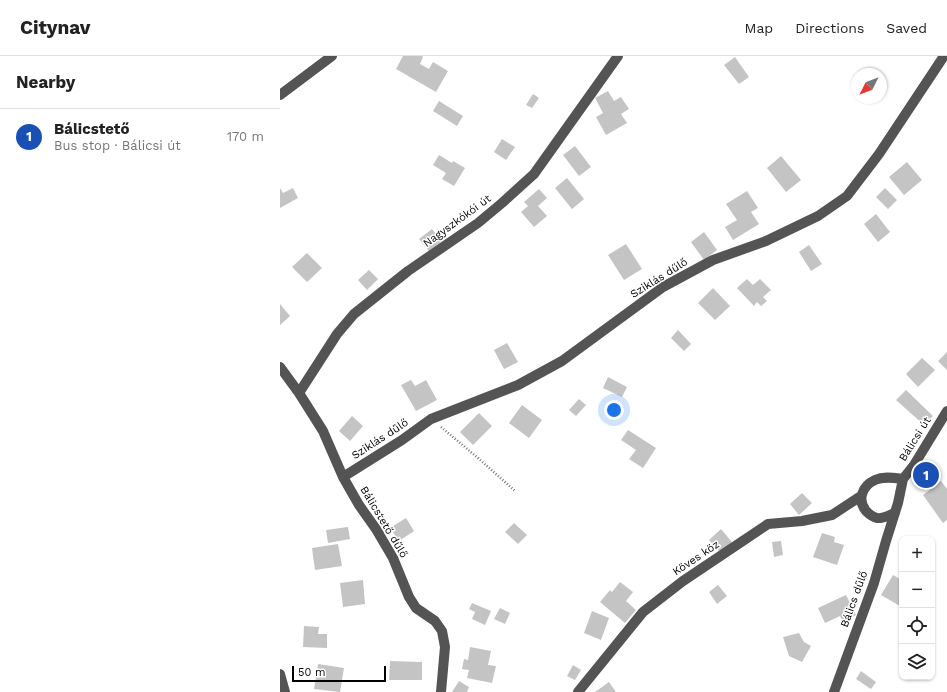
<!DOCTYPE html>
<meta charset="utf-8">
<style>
body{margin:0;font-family:"Work Sans",sans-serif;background:#f2f2f2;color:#222}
.controls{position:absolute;right:12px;bottom:12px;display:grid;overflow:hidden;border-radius:8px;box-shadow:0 1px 3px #0004}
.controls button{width:36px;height:36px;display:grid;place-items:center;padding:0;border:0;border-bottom:1px solid #e0e0e0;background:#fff;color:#222;font:20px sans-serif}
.compass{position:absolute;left:571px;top:12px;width:36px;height:36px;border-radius:50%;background:#fff;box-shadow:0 1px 3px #0004;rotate:228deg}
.scale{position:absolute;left:12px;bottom:10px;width:94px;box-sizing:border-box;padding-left:4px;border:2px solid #000;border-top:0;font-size:11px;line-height:14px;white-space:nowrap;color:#000;-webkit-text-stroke:3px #fff;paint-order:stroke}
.you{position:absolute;left:334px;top:354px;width:14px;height:14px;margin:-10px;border:3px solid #fff;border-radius:50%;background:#1a73e8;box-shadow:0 0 0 6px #1a73e833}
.badge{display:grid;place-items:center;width:26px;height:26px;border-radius:50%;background:#db2777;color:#fff;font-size:13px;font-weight:700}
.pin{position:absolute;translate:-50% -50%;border:2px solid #fff;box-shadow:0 1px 4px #0006}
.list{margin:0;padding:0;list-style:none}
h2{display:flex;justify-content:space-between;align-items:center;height:52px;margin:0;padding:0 16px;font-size:17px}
h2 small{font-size:13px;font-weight:400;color:#767676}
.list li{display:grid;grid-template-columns:26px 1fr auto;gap:12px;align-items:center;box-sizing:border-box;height:56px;padding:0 16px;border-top:1px solid #e0e0e0}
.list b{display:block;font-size:15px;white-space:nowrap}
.list p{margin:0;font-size:13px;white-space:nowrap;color:#767676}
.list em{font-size:13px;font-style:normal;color:#767676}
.icon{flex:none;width:22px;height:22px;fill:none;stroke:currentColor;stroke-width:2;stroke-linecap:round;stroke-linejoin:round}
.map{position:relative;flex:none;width:667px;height:636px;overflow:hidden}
header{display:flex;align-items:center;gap:24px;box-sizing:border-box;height:56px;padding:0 20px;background:#fff;border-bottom:1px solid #e0e0e0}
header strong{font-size:19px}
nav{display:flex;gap:22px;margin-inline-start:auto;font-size:14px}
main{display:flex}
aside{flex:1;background:#fff}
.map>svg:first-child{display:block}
.building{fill:#c4c4c4}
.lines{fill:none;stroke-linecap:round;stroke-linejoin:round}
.path{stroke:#767676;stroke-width:2.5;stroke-dasharray:1 2;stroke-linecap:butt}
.minor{stroke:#545454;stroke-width:10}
.labels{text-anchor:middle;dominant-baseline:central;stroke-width:3;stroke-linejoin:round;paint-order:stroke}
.street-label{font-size:11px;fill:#000;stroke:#fff}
</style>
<header>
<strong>Citynav</strong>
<nav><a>Map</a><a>Directions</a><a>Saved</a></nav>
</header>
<main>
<aside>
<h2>Nearby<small></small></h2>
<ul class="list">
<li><span class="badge" style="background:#1a4fb4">1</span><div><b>Bálicstető</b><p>Bus stop · Bálicsi út</p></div><em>170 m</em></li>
</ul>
</aside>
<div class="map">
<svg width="667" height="636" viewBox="0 0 667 636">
<rect width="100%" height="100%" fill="#fff"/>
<!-- building -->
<path class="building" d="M123,0H142L143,1L140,8L149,13L153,6L168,15L156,36L116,13Z
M455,1L469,21L459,28L444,9Z
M328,35L334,45L341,41L349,53L341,58L347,67L326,79L316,61L323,57L315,42Z
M253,38L259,42L252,52L246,49Z
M159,45L183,60L177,70L153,55Z
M222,83L235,91L226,104L214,96Z
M295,90L311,111L299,120L283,99Z
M159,99L172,107L173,105L185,112L174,130L162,123L166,117L153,109Z
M501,100L521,124L506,136L487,112Z
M627,106L642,124L624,139L609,121Z
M287,122L304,143L292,153L275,132Z
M0,132L3,137L13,132L18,142L0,152Z
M605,132L617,144L608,153L596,141Z
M259,133L267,142L258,150L267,160L254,171L241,156L248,150L244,146Z
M467,135L478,152L471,156L479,168L453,184L445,171L457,164L446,148Z
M596,158L610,176L598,186L584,168Z
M152,173L162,185L149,195L139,183Z
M424,176L437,194L424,204L411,186Z
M346,188L362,213L344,224L328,199Z
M529,189L542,208L531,215L519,196Z
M27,197L42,212L27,226L12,211Z
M89,214L98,223L87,234L78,224Z
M467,223L473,229L480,223L491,234L483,241L487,245L481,250L477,246L474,250L457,232Z
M433,232L450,250L435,264L418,247Z
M0,248L10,260L0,269Z
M398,274L411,288L404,295L391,282Z
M227,287L238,306L224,313L214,294Z
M667,296V314L658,305Z
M642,302L655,314L638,331L626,318Z
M328,321L347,331L342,341L323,332Z
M131,324L135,330L146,324L157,344L136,355L121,329Z
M626,334L653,360L644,369L616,344Z
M299,343L306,349L296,360L289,354Z
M242,349L262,364L249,382L229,367Z
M199,357L212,370L193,389L180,376Z
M72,360L83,370L70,385L59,375Z
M348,374L376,392L363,412L349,403L356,394L341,384Z
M661,425L667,433V464L663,467L643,439Z
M522,437L532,447L519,459L510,448Z
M126,462L134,475L119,485L110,472Z
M234,467L247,479L238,488L225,476Z
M68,471L70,483L48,487L46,474Z
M441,473L452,486L441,497L429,484Z
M542,477L555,481L554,486L564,489L557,509L533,501Z
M501,485L503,499L494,501L492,486Z
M58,488L62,510L35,514L32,492Z
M613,519L622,524V547L620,550L601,539Z
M83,524L85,548L63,551L60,527Z
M340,526L353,536L346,545L356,554L345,567L320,546L330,534L332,536Z
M438,529L447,540L437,548L429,536Z
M566,539L576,559L563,566L560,560L545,567L538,552Z
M192,547L211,555L205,569L192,563L195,556L189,553Z
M220,552L230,557L225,568L214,563Z
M312,555L329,562L321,584L304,577Z
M24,570L39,571L38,578H47V592L23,591Z
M519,577L524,586L531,590L522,606L509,600L503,581Z
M190,591L211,595L208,609L216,610L212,627L187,622L189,614L182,613L184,603L188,604Z
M110,605L142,606V624H109Z
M38,608L64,612L60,636L34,633Z
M293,609L301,614L295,624L287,620Z
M581,615L596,626L591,633L576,623Z
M179,625L189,631L187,636H172Z
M329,626L336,636H315Z"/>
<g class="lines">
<!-- path -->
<path class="path" d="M161,371L198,402L235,435"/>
<!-- minor -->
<path class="minor" d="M0,39L52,0
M0,311L19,337L43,375L63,421L79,449L96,473L113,502L129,541L136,552L155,565L162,575L165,591L161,636
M19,337L57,278L74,258L128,215L198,167L222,147L254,118L338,0
M63,421L122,384L151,363L238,329L282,305L383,231L433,204L486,185L538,160L567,140L599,98L664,0
M615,457C609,459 603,463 597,462C592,461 589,458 586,455C577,444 582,430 595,424C604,420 614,422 623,423
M0,618L5,636
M298,636L363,556L403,525L488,468L522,465L552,459L581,440
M554,636L594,527L606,485L618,447L623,423L634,409L667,355"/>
</g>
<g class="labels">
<!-- street labels -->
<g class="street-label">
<text transform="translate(177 165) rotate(-36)">Nagyszkókói út</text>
<text transform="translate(379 222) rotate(-32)">Sziklás dűlő</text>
<text transform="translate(100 383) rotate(-33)">Sziklás dűlő</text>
<text transform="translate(635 383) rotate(-58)">Bálicsi út</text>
<text transform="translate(104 466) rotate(59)">Bálicstető dűlő</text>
<text transform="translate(416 502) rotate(-34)">Köves köz</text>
<text transform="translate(574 543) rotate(-70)">Bálics dűlő</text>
</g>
</g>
</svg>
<div class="controls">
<button>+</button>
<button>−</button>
<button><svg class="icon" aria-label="locate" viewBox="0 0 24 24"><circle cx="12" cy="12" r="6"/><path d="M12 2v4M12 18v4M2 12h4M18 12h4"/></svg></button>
<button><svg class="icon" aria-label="layers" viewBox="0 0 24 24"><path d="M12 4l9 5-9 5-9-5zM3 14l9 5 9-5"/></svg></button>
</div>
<svg class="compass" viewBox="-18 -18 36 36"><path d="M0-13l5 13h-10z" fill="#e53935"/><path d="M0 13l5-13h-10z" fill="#767676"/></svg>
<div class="scale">50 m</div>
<div class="you"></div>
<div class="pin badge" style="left:646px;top:419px;background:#1a4fb4">1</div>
</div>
</main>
